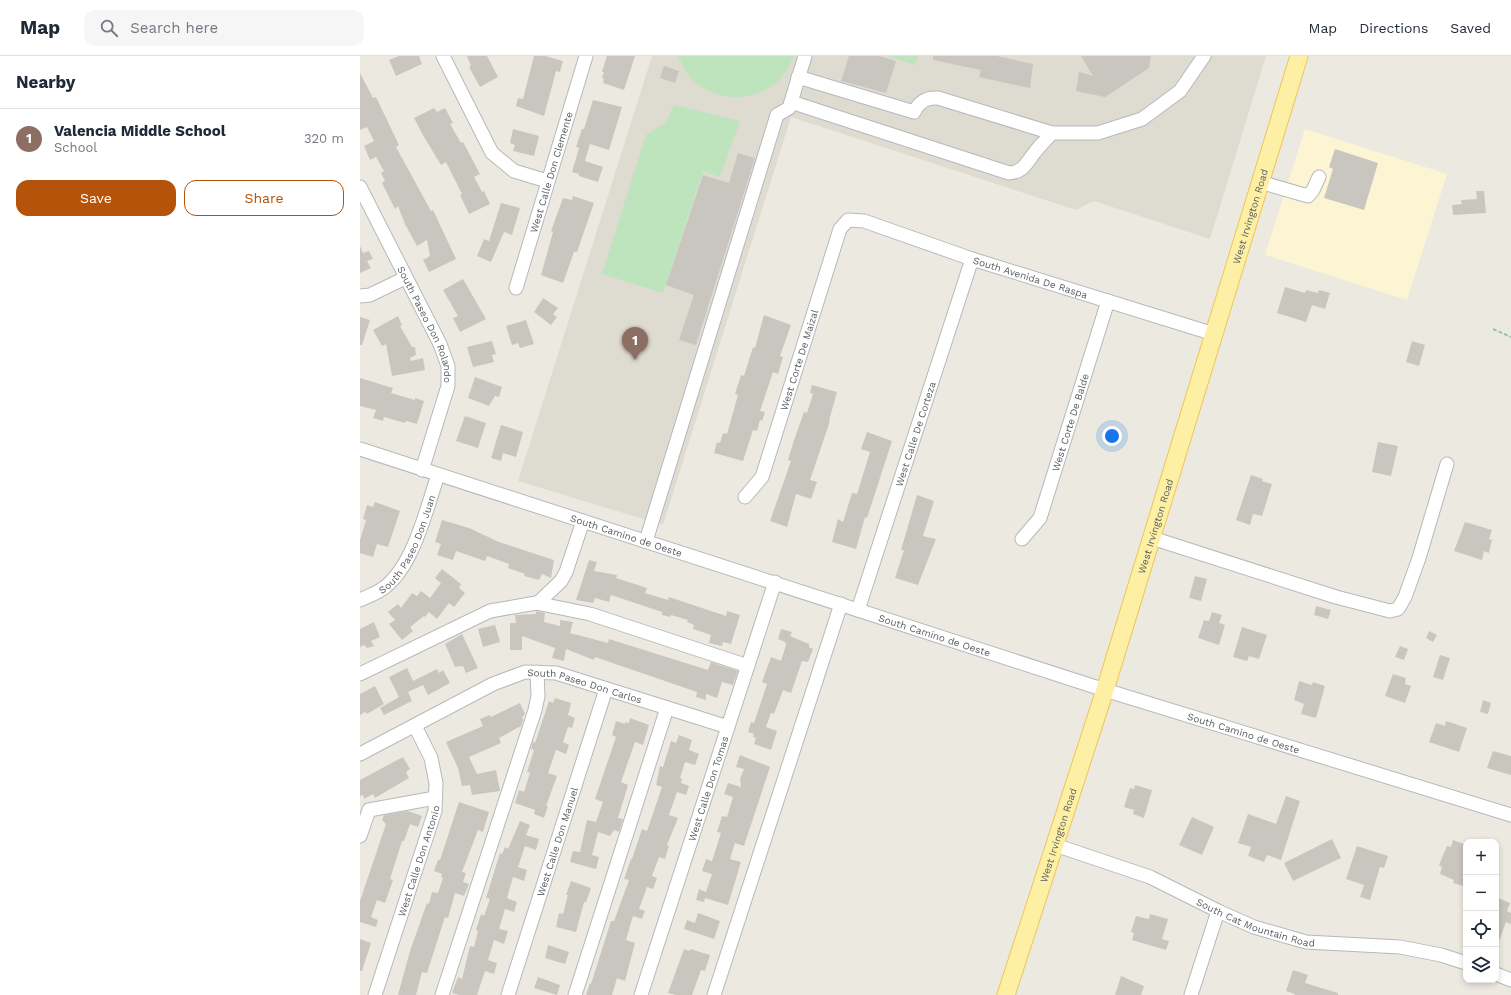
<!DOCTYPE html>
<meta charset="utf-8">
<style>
body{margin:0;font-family:"Work Sans",sans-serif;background:#f6f6f7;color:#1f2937}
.controls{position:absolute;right:12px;bottom:12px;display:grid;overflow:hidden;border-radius:8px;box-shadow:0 2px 6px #0003}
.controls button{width:36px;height:36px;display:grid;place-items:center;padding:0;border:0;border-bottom:1px solid #e0e1e3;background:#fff;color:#1f2937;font:20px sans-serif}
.you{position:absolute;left:752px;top:380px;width:14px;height:14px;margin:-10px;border:3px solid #fff;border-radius:50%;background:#1a73e8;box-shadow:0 0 0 6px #1a73e833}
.badge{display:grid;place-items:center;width:26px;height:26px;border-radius:50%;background:#b45309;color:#fff;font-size:13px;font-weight:700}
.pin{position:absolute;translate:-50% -33px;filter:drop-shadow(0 1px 2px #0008)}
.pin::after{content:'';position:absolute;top:21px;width:14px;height:12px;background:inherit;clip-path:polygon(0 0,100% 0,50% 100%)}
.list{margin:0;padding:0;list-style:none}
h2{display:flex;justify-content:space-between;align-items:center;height:52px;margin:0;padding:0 16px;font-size:17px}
h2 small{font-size:13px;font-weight:400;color:#747a83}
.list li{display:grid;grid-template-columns:26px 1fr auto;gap:12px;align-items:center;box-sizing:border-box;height:60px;padding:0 16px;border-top:1px solid #e0e1e3}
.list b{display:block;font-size:15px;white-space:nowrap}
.list p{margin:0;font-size:13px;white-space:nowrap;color:#747a83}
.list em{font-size:13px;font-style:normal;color:#747a83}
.actions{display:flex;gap:8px;padding:12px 16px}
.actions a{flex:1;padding:9px 0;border:1px solid #b45309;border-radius:12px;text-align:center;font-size:14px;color:#b45309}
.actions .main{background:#b45309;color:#fff}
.icon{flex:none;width:22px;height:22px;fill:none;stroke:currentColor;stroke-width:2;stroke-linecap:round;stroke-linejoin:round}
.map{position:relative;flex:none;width:1151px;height:939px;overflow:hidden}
header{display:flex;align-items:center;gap:24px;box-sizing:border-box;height:56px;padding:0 20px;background:#fff;border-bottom:1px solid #e0e1e3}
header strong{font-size:19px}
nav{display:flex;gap:22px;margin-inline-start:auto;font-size:14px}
.search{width:280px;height:36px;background:#f6f6f7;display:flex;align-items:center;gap:10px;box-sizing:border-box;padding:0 14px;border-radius:12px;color:#747a83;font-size:15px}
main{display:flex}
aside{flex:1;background:#fff}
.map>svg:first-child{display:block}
.commercial{fill:#fdf4d4}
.education{fill:#dedbd1}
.green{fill:#bde4bd}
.building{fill:#c9c6c0}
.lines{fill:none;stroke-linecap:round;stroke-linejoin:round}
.minor-casing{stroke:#b6b8bd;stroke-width:15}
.major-casing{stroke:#eec658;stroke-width:19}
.path{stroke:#96c4a4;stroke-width:2;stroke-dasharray:4 2;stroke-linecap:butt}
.minor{stroke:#fff;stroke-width:13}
.major{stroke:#fdf0a4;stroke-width:17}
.labels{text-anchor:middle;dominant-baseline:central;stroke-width:4;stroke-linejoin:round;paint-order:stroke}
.street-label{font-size:10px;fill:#595c61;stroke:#fff}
</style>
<header>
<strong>Map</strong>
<div class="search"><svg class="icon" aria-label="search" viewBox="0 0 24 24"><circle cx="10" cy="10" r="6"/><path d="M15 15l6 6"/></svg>Search here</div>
<nav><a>Map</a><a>Directions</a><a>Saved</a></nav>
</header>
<main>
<aside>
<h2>Nearby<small></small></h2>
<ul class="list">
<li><span class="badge" style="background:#8d6e63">1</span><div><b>Valencia Middle School</b><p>School</p></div><em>320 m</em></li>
</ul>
<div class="actions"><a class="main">Save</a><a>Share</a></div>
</aside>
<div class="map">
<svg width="1151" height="939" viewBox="0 0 1151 939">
<rect width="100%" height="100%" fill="#eceae0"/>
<!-- commercial -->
<path class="commercial" d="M945,73L1087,118L1047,244L905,199Z"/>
<!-- education -->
<path class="education" d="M292,0H906L850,183L734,145L716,154L431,61L303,469L158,425Z"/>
<!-- green -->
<path class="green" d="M318,0H434C429,11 423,22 412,30C386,48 346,44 327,17C323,12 321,5 318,0Z
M528,0H558L555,9Z
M314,49L380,65L360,121L343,115L303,237L242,218L286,79L306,66Z"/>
<!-- building -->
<path class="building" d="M39,0H59L62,8L36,20L29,4Z
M107,0H127L138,21L120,31L109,11L111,10Z
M174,0H185L203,5L200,16L196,15L184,60L156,50L158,42L163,43Z
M247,0H275L264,34L243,27L244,23L242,22L244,16H242Z
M489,0H519L536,5L526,37L481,25Z
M573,0H637L673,8L670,32L619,21L621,14L573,4Z
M721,0H791L789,12L745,41L716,35L719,16L733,20Z
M304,10L319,15L315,27L300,22Z
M0,17L13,42L16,41L39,89L36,91L71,155L73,154L96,203L69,216L63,204L70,200L67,184L57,190L45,168L38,150L35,153L22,127L25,125L21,117L24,115L16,101L10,104L4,90L14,85L7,71L0,74Z
M233,44L262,51L249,94L230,88L225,105L243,111L238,126L219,120V118L212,116L219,92L216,91L222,73H224Z
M74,52L77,56L85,52L93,67L90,68L101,87L103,86L120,118L114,121L122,136L124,135L130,148L109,158L100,139L102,138L86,106L81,109L64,81L54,62Z
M153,73L179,80L174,100L153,95L155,89L150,87Z
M975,93L1018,107L1004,154L964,142L973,113L969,111Z
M378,97L395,102L336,289L319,284L334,239L306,229L343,119L369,127Z
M1116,135H1124L1126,157L1093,159L1092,149L1102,148L1101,144L1117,143Z
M213,140L234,147L217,196H214L203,227L181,219L193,176L191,175L203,142L212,144Z
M141,147L160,152L152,179L144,176L131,206L117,200L124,183L129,185Z
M0,190L3,197L9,195L13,203L7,205L11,212L0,217Z
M103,223L126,263L100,276L93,262L98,260L83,234Z
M925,231L945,237L946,234L958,237L959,234L970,237L965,253L952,249L946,266L917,257Z
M183,242L198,252L193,258L197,261L191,269L174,256Z
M404,259L431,269L420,300L423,301L418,318L413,316L400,355L405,356L402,365L400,364L397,375L393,374L383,405L354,397L357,386L360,387L363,377L367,378L378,339L375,338L381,319L384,320L393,291L395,292Z
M38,260L42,269L40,270L52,291H55L56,299L50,302L51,305L63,302L65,314L32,320L26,288L22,290L13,274Z
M0,261L10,264L2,289H0Z
M166,264L174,288L160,292L158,287L152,289L146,270Z
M132,285L136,298L132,299L134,306L113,311L107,291Z
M1052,285L1065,289L1059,310L1046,306Z
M115,321L142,331L139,341L135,340L129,350L108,342Z
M0,322L33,332L31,337L55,344V342L64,345L57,368L46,365L45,367L24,361L23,365L13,362L16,354L0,350Z
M452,329L477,336L469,365H470L450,424L457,426L451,443L436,438L427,471L410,465L431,405L428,404L434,384L444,356L447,357L453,338L450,337Z
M105,360L126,367L118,392L96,385Z
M141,369L163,376L156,401L143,397L141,405L131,402Z
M507,376L532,385L507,462L505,461L496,493L472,486L478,463L483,466L492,437L497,438L510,396L501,393Z
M1018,386L1038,390L1031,420L1012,416Z
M891,419L903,423L902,425L912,428L902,460L893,458L890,469L876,464Z
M557,439L574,445L563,480L576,483L558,529L535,522L544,494H541Z
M15,446L40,455L28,491L17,488L13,501L0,497V484L6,464L3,463L7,449L13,451Z
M82,464L109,472L139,486L194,504L191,522L182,518L179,524L164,520L165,518L148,512L149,508L127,500L125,505L96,495L93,504L77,499L81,488L75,486Z
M1105,466L1132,474L1129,483L1132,484L1129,497L1124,495L1122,504L1094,495Z
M229,504L237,506L234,515L257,519L256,522L287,532L285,537L308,544L309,541L366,560L367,555L380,559L371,588L363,586L362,590L349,587L351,579L333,573L334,569L327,566L328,564L311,559L310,561L302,559V556L251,539L249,546L235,542L233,547L216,544Z
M82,513L101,528L99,532L105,537L94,551L89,547L77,563L69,556L65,561L64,560L50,571L53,575L42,584L29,568L35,564L28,556L38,548L41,552L52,537L57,540L61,535L70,542L81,527L75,522Z
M835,520L847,523L841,545L829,542Z
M956,550L971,554L968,563L954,559Z
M176,555L185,557L184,566L200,570V564L213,566L210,577L248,587L249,583L348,614L351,606L378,615L373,629L362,626L357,642L346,638V644L336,641L337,636L235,601L234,604L206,593L204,605L192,602L195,592L162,580V594H150V567H156L155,559L176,558Z
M852,556L862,559L859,567L865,569L859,589L838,582L844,564L849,565Z
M14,566L20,581L11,585L14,590L7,592L4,589L0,591V573Z
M135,569L140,586L123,591L118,573Z
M882,571L907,579L899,603L889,600L887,605L873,601Z
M421,573L432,576L430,580L449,588V591L453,593L448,606L442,605L431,637L423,634L414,658L411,657L406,671L417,675L411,694L394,688L396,682L393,681L394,678L388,676L391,666L394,667L407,628L402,626L411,601L421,605L426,589L425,586L418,583Z
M1069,575L1077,579L1073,586L1066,582Z
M102,578L118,612L106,617L103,610L95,611L85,588Z
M1040,590L1048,593L1044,604L1035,601Z
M1080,599L1090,602L1083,624L1073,621Z
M47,612L53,625L77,613L79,617L83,614L90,627L68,639L63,629L48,636L52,645L24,659L20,652L39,641L29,621Z
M1033,618L1046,622L1045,628L1051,630L1045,647L1025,640Z
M939,625L952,629L953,626L965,630L956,662L941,658L944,648L934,644Z
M15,630L24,648L7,658L5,656L0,659V638Z
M195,642L211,647L208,659L215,662L212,672L208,671L203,686L209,689L206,698L196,694L188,717L197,720L186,750H188L184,762L174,758L175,754L155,747L159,734L164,736L170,717L167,716L174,694L171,693L173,685L175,687L189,645L193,647Z
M1123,644L1131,647L1128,658L1120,656Z
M160,647L165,658L162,661L163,664L161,670L139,682L141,687L109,701L117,718L136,714L140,735L112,739L110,729L102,730L98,712L86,686L123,670L120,663L130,659L131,661Z
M270,662L289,669L283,689L275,686L261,726L268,729L258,762L263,763L259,776L254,774L250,780L238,776L232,799L239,801L236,813L210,806L213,795L220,796L227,764L236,766L243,746L235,743L256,681L252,679L256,665L265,668V666L269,667Z
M1086,665L1107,672L1099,696L1069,686L1076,667L1085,670Z
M319,679L332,684L329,694L339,698L335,709L325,706L320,722L322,723L321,727L329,730L326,739L317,736L309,759L318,762L307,789L309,790L305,803L299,801L292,820L297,822L293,833L287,831L279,853L285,855L282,863L273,860L266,884L275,887L265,925L257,922L252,939H226L230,927L231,928L251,865H254L269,824L264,823L271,803H272L282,773L287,775L302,731L296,729L300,710L303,711L311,685L316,687Z
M1133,695L1151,700V719L1127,712Z
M380,699L410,711L384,790L375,787L370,803L381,806L368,849L345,842L344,846L336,844L339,833L346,836L352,818L342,815L346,803L352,805L361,777L357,776L362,760L367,761L373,741L364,738L368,727L381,731L380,723L384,713L376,711Z
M43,701L50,713L46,716L49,722L15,742L13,738L4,743L3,739L0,740V724Z
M775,729L792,734L784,762L773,758L774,754L764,751L770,732L774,733Z
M926,740L940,745L921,804L907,799L904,806L888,800L891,791L878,787L888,758L916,768Z
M99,746L129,756L123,776L118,774L102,816L106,817L103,826L109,828L104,840L95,837L88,862L85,861L67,917L62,916L56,939H38L50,895L67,847L69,848L72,836L78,837L83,822L81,821L82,818L74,815L78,804H80Z
M48,755L62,760L58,771L50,768L44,785H42L30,823L33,824L25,847L17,844L11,861L18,864L16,871L0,866V845L26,768L22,764L24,759Z
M832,761L854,771L842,799L819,789Z
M160,765L170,769L166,779L179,783L176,794L165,790L158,811L167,814L164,825L153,821L147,842L157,846L154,856L145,853L139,873L148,875L144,888L134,884L128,904L137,907L134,918L125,915L117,939H99L92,937L98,921L102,923L110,890L114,891L118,875L116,874L121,858L124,860L130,843L126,842L140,797L142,798L145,791L148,793Z
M972,783L981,802L933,825L924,807Z
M1093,784L1106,789V831L1093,827L1094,824L1080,818L1082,811L1079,809L1087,790L1091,791Z
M997,790L1028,800L1024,812L1020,811L1010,844L1000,841L1004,829L986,823Z
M211,825L231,832L226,846H224L216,876L196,871L199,857L203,858L208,839H206Z
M1136,841L1150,847L1147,855L1151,857V868L1146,866L1137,891Z
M338,857L360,865L354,883L324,873L327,864L335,867Z
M790,858L808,863L802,883L809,885L806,894L772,884L774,877L771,876L776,860L789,863Z
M0,883L11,887L2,915H0Z
M188,889L209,896L205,908L185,902Z
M324,893L330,895V893L350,899L345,915L341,914L332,939H316L308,937Z
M933,914L948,919L945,927L978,937V939H934L935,938L926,935Z
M761,920L784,930L781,939H755Z
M178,921L200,929L197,939L174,932Z"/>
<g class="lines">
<!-- minor casing -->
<g class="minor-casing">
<g id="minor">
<path d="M83,0L132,97L154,115L187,125"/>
<path d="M438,21L554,56C559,46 566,41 578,42L692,77"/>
<path d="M431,46L445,0"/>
<path d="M900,126L948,140L953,134L959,121"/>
<path id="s1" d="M0,131L80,288L88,310V330L62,414"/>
<path id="s2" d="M156,232L226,0"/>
<path d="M0,240L10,239L45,222"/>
<path id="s3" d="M0,393L745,634L1151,759"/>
<path id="s4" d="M385,441L402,421L480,173L488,164L504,165L612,203L854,278"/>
<path d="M792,482L976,541L1030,555L1038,553L1045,541L1059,502L1087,408"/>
<path id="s5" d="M662,483L680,462L748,245"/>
<path d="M286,485L417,59L429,52L431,46L649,117C664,116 666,107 675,96C680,89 686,84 692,77H738L782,63L820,35L844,0"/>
<path id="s6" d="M0,544C8,540 18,537 25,531C54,508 66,454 78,419"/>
<path d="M178,547L201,525L206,516L223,465"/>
<path id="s7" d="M498,554L612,203"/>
<path d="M0,618L130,555L176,547L230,558L388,610"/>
<path id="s8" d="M0,698L133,628L165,616L196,617L368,671"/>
<path d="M0,780L9,754L75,742"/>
<path id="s9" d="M695,789L790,821L858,855L894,871L946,886L1040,891L1081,899L1106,907"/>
<path d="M1136,918L1151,924"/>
<path id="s10" d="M15,939L75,755L76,727L71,702L55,670"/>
<path d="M82,939L175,654L178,640L177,616"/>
<path id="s11" d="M148,939L246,633"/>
<path d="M215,939L307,652"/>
<path id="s12" d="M281,939L415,526"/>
<path d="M354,939L481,548"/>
<path d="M831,939L858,855"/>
</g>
</g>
<!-- major casing -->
<g class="major-casing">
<g id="major">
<path id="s13" d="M646,939L745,634L939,0"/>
</g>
</g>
<!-- path -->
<path class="path" d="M1133,273L1151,281"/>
<!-- minor -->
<use href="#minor" class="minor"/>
<!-- major -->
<use href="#major" class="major"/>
</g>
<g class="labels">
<!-- street labels -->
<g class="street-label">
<text stroke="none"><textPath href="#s2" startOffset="121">West Calle Don Clemente</textPath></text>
<text stroke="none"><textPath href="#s13" startOffset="816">West Irvington Road</textPath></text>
<text stroke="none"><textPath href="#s4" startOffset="490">South Avenida De Raspa</textPath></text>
<text stroke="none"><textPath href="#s1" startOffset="153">South Paseo Don Rolando</textPath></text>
<text stroke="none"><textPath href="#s4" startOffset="149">West Corte De Maizal</textPath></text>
<text stroke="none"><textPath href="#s5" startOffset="128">West Corte De Balde</textPath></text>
<text stroke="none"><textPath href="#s7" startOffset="185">West Calle De Corteza</textPath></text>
<text stroke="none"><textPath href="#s13" startOffset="492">West Irvington Road</textPath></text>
<text stroke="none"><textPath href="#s3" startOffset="280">South Camino de Oeste</textPath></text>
<text stroke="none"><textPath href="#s6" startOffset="77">South Paseo Don Juan</textPath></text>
<text stroke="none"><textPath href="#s3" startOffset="604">South Camino de Oeste</textPath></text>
<text stroke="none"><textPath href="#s8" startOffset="246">South Paseo Don Carlos</textPath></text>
<text stroke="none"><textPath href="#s3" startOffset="928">South Camino de Oeste</textPath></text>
<text stroke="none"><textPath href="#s12" startOffset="217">West Calle Don Tomas</textPath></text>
<text stroke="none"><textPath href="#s13" startOffset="168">West Irvington Road</textPath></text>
<text stroke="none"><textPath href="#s11" startOffset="161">West Calle Don Manuel</textPath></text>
<text stroke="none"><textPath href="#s10" startOffset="141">West Calle Don Antonio</textPath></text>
<text stroke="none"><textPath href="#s9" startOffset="216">South Cat Mountain Road</textPath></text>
</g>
</g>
</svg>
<div class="controls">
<button>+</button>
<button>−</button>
<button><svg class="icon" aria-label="locate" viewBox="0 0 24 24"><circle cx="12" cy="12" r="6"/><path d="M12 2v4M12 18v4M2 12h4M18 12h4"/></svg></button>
<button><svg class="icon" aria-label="layers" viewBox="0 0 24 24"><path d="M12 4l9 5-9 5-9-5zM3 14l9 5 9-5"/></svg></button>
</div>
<div class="you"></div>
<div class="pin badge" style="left:275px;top:304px;background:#8d6e63">1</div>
</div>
</main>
